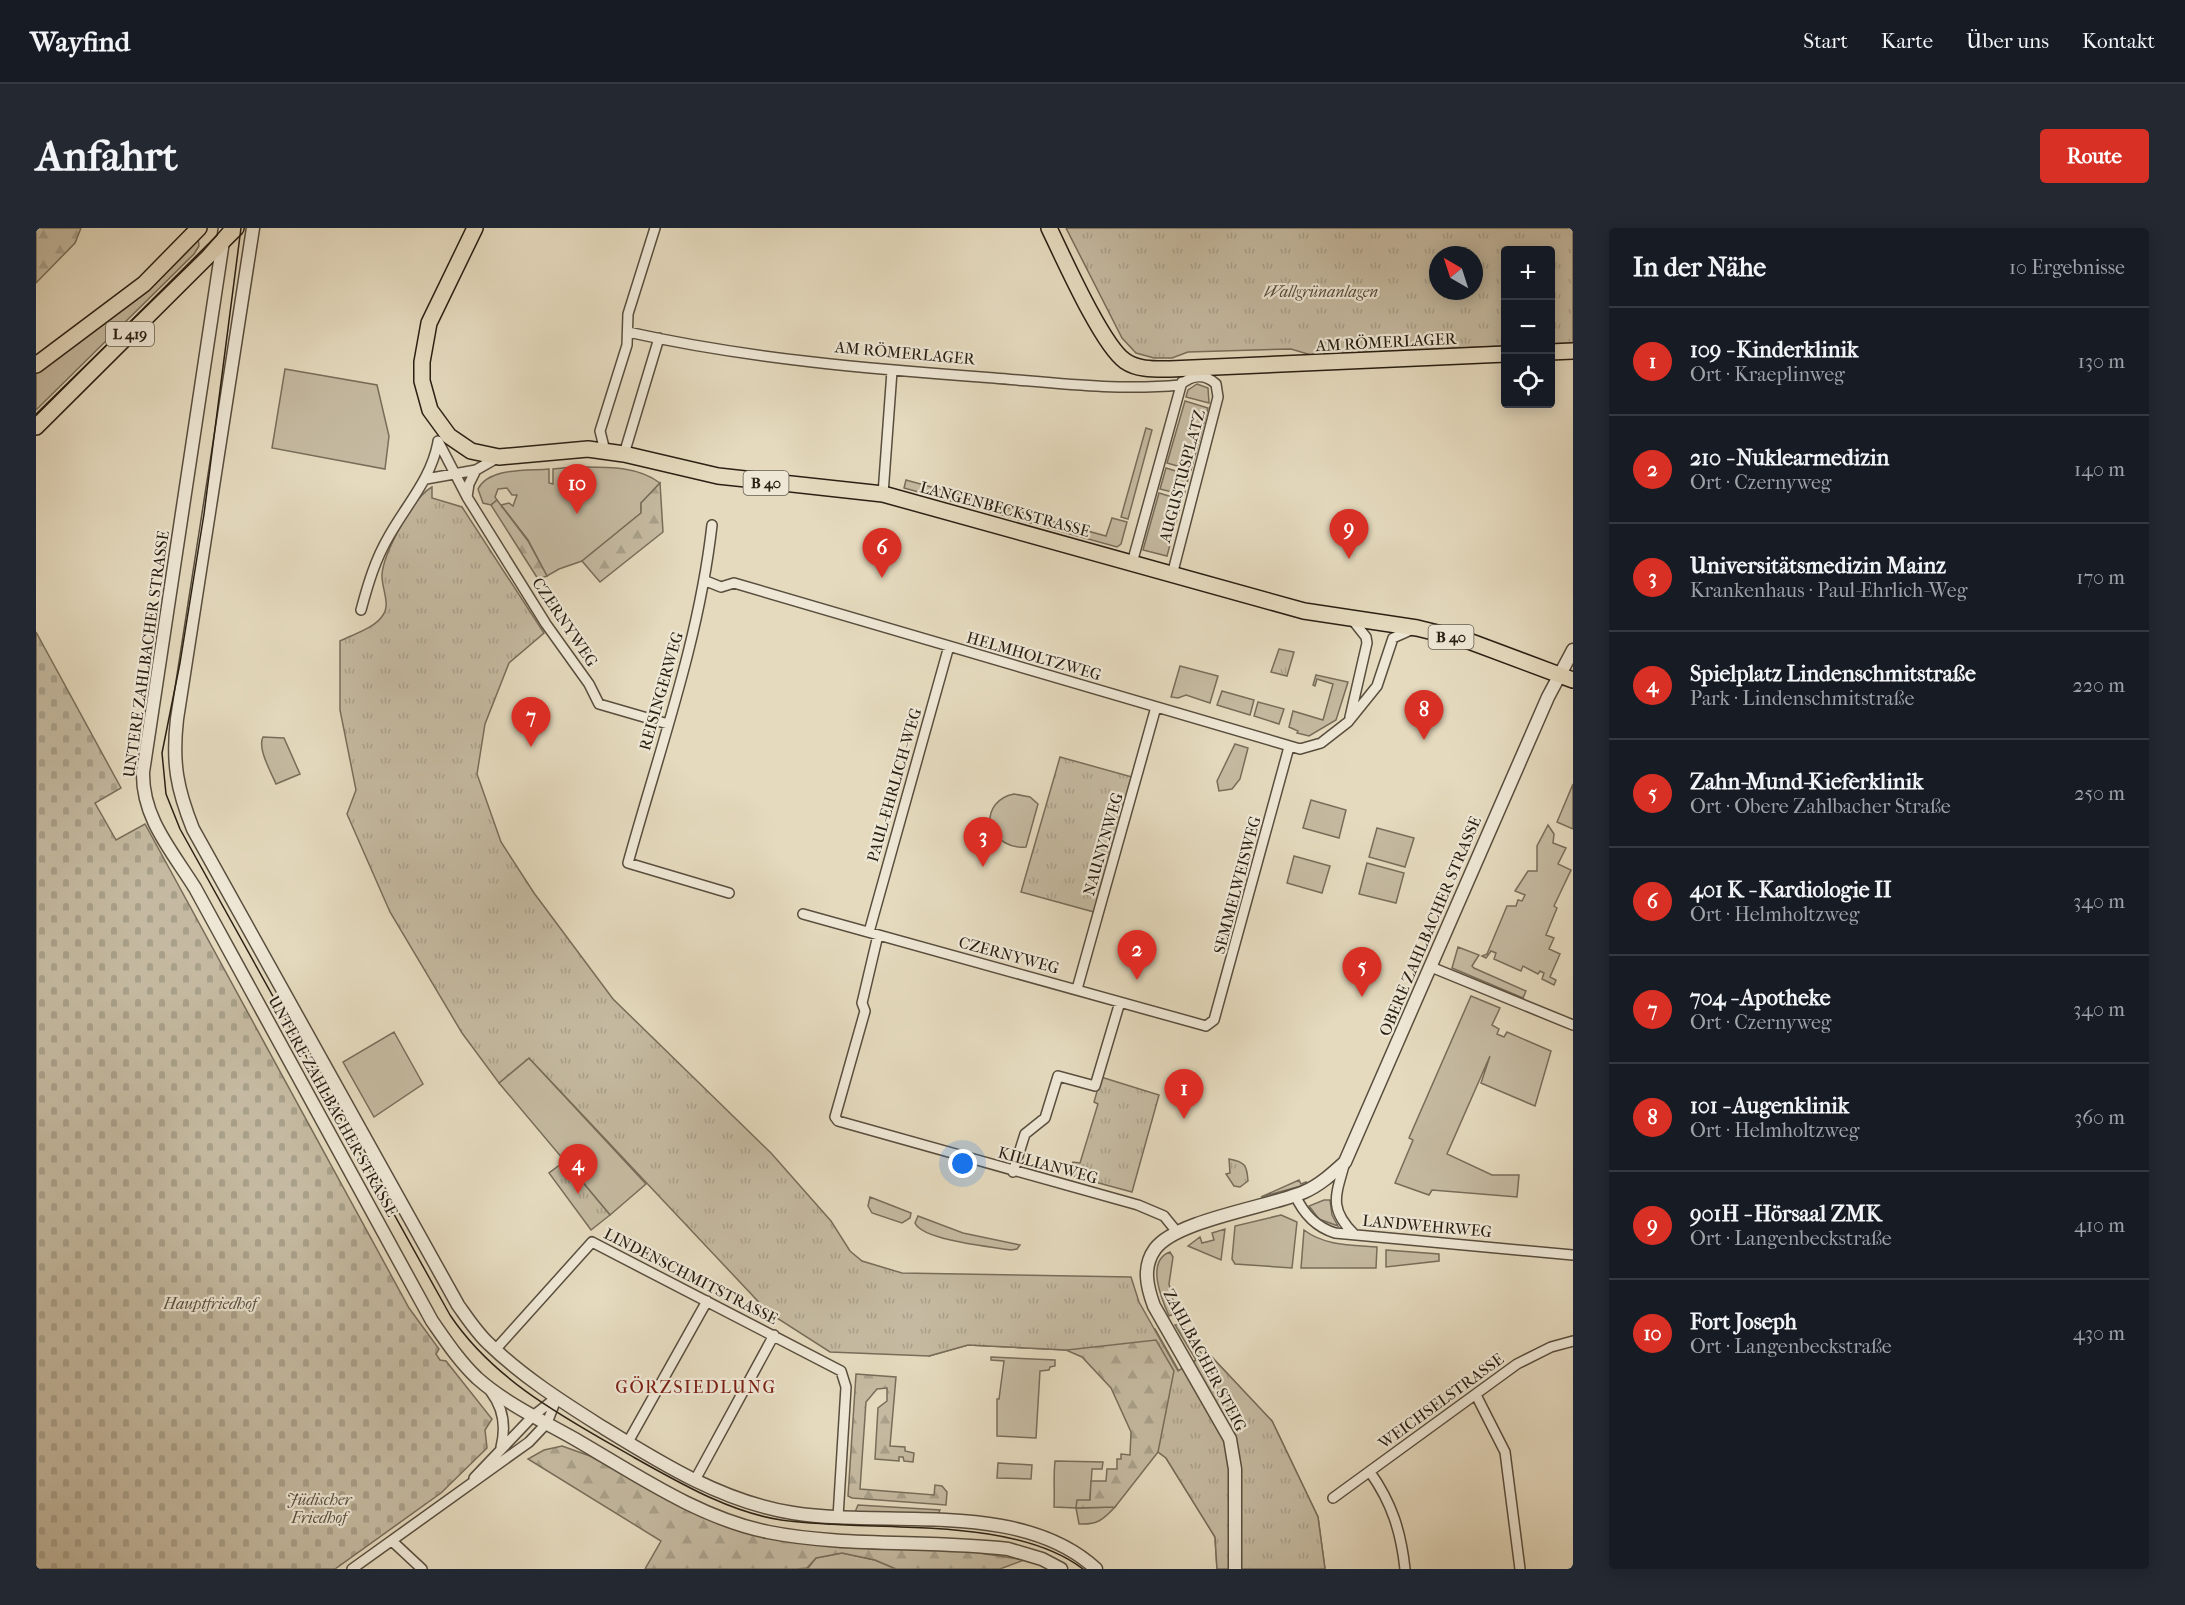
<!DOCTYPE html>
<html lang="de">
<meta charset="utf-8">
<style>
body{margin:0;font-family:"IM FELL French Canon",serif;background:#242831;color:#f1f3f6}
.controls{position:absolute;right:18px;top:18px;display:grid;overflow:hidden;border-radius:6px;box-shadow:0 3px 15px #0003}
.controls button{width:54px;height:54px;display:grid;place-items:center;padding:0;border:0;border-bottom:2px solid #363941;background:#171b24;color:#f1f3f6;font:30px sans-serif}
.compass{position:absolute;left:1393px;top:18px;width:54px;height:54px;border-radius:50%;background:#171b24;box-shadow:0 3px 15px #0003;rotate:321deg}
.you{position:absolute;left:927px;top:936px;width:21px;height:21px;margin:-15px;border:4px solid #fff;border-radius:50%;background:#1a73e8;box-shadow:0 0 0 9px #1a73e833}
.badge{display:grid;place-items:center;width:39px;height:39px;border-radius:50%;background:#d93025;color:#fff;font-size:20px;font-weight:700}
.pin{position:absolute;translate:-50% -50px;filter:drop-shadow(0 2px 3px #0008)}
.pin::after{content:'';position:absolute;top:32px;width:21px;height:18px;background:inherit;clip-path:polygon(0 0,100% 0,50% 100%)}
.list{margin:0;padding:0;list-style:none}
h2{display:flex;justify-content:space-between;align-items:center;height:78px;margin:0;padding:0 24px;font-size:26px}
h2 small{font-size:20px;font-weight:400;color:#9ea1a6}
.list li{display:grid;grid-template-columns:39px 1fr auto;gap:18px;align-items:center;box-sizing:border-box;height:108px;padding:0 24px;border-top:2px solid #363941}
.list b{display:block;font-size:22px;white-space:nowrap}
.list p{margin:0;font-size:20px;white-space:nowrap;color:#9ea1a6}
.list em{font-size:20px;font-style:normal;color:#9ea1a6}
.icon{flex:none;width:33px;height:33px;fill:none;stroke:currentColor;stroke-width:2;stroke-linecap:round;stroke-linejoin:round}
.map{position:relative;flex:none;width:1537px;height:1341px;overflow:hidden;border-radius:6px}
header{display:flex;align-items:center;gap:36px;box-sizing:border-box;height:84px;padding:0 30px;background:#171b24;border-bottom:2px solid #363941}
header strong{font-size:28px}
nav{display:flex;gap:33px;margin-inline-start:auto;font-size:21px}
.intro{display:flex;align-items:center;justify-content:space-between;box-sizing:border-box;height:144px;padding:0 36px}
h1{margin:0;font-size:42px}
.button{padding:15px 27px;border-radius:6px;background:#d93025;color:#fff;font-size:21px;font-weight:700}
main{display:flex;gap:36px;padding:0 36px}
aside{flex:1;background:#171b24;border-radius:6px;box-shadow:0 3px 15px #0003}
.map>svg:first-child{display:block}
.green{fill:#c5baa1;stroke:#786d5a;stroke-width:1.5}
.forest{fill:url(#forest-firs);stroke:#786d5a;stroke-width:1.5}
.cemetery{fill:url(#cemetery-stones);stroke:#786d5a;stroke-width:1.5}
.park{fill:url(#park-tufts);stroke:#786d5a;stroke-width:1.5;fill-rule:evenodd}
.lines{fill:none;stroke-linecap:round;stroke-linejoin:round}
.minor-casing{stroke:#594e3e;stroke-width:12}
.tertiary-casing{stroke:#594e3e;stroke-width:15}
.primary-casing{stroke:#2a2014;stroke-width:18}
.minor{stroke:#eee7d5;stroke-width:9}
.tertiary{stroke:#eee7d5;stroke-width:12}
.primary{stroke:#e5dabe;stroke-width:15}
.tram{stroke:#2a2014;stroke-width:1.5}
.labels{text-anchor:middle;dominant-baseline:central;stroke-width:4.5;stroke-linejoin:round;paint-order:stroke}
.shield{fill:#eee7d5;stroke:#655c4e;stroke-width:1.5}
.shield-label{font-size:15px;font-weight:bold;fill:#2a2014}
.park-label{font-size:16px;font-style:italic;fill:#584e3e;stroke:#eee7d5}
.street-label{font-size:16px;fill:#2a2014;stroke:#eee7d5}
.neighbourhood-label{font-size:18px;letter-spacing:1.5px;fill:#7a1f14;stroke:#eee7d5}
</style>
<header>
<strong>Wayfind</strong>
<nav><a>Start</a><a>Karte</a><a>Über uns</a><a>Kontakt</a></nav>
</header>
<div class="intro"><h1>Anfahrt</h1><a class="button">Route</a></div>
<main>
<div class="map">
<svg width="1537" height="1341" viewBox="0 0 1537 1341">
<defs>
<pattern id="forest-firs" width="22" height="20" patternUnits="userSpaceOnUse" patternTransform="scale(1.5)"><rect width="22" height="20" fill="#c5baa1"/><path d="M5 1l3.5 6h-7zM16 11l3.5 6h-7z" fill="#a9a08a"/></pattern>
<pattern id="cemetery-stones" width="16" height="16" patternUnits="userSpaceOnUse" patternTransform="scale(1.5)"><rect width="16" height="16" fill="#c5baa1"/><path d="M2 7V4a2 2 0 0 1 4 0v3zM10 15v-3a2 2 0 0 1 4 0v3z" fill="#a9a08a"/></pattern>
<pattern id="park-tufts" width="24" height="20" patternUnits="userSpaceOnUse" patternTransform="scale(1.5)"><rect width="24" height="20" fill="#c5baa1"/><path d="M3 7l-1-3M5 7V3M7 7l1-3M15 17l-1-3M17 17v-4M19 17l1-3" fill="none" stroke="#a9a08a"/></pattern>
</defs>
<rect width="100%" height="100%" fill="#e5dabe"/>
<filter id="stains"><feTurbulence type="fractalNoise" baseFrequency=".00333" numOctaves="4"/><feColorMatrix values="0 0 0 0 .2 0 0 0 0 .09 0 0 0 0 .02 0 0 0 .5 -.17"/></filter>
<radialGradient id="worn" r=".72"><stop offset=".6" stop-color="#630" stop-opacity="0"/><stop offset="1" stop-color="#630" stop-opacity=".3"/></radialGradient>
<!-- green -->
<path class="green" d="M162,9L163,18L158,26L0,182V145L102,69Z
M249,141L341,157L353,208L349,241L236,220Z
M1161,156L1172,160L1173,175L1150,169L1152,162Z
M1149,173L1172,180L1155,242L1131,235Z
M1110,200L1116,202L1092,291L1085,289Z
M538,239C567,239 600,237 624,255L605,275V285L546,333L523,341L511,348L492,312L465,277L473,275L477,278L481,267H476L471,260L462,261L459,269L461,272L455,277L447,275L442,261C453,239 492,243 513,241V255L517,256V241Z
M1130,240L1153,247L1148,267L1124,261Z
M870,252L1004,289L1002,297L868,260Z
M1123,265L1146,272L1131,328L1107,322Z
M1076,290L1091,294L1085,316L1081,319L1005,298L1008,291L1070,308Z
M1144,438L1182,448L1174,475L1150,467L1142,470L1135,469Z
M1280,447L1312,454L1300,492L1273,508L1261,505L1262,503L1253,499L1257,483L1287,492L1297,456L1281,451L1279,458L1277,457Z
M1186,463L1218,472L1214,487L1181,477Z
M1222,474L1248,481L1243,496L1218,488Z
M227,509L248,510L264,546L240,556C235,544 221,520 227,509Z
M1199,516L1212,520L1204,551L1196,561L1183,563L1181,553Z
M1537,556V601L1521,594Z
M978,566L994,569L1002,576L990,619C975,621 960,612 954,598C952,581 962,569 978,566Z
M1275,572L1310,582L1303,610L1267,600Z
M1512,597L1518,606L1517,615L1530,620L1522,636L1535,642L1518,678L1521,680L1510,707L1518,710L1513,721L1524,726L1514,749L1520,752L1518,757L1506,751L1508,745L1504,743L1502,746L1487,738L1485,743L1458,731L1460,725L1455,723L1450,730L1446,728L1451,726L1471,678H1480L1482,672L1486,673L1489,667L1479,663L1492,643H1501V618Z
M1341,600L1378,610L1369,639L1333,629Z
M1258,628L1294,638L1286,665L1251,655Z
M1331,635L1368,645L1360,675L1323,666Z
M1422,719L1443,727L1436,738L1438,740L1490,763L1487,770L1416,740Z
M1435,768L1464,780L1456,797L1463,801L1461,806L1468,809L1471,804L1515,823L1499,878L1445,855L1454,828L1411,926L1456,947H1483L1481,969L1396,962L1393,967L1359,955L1377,912L1373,910Z
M358,804L387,856L338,889L307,834Z
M493,830L610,956L574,987L463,855Z
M1263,952L1265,956L1270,954L1272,956L1225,969Z
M834,969L875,985L874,990L866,995L836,985L832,978Z
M1288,972H1294L1296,987L1302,998L1283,991L1273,978Z
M1245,987L1261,994L1256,1040L1199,1036L1196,1031L1199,998Z
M882,988L927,1005L984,1017L981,1021L975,1022C955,1019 886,1012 879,995Z
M1189,1001L1185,1032L1152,1018L1164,1009L1166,1015L1178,1012L1176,1005Z
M1268,1002C1289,1018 1315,1017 1341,1019L1340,1040H1265Z
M1350,1022L1403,1026V1033L1350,1039Z
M1134,1024L1137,1029L1133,1056L1140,1085L1133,1088C1126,1072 1109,1033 1134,1024Z
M955,1129L1019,1132V1138L1014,1139L1013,1142L1004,1143L1000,1210L961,1208V1171H963L968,1133L955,1132Z
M1019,1233L1067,1234L1066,1241H1056L1054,1273L1041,1280L1079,1279C1067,1292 1061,1297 1043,1296L1040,1280L1018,1279C1019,1261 1017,1252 1019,1233Z
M962,1235L996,1237L995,1251L961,1250Z
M822,1277L904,1282L901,1289L819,1284Z
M806,1325L839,1332L860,1341H761L772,1340L780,1330Z"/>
<!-- forest -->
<path class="forest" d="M0,0H45L39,15L0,55Z
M624,255L627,304L564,354L546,333L605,285V275Z
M461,272L492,313L511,348L502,351L455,277Z
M958,1090L1119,1101L1143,1143L1160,1132L1139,1097L1146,1095L1167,1128L1172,1125L1236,1193L1282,1289L1289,1341H1181L1179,1309L1130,1230L1122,1224L1079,1279L1040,1280L1041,1272H1054L1055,1253H1070L1071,1241H1081V1231H1085V1226L1094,1227L1095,1204L1075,1160L1046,1129L1030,1122L932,1117L893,1128L892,1123Z
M820,1146L860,1149L854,1218L869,1219V1223L878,1225L877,1234L868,1233L867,1229H863V1233L839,1231L842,1180L851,1173V1160L841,1161L830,1174L824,1261L898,1267L899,1257L906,1258L911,1264L910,1277L816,1270L812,1268Z
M526,1218L554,1228L649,1280L709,1305L747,1313L931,1323L988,1332L964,1341H860L839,1332L806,1325L780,1330L771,1340L761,1341H609L625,1313L492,1231L508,1222Z"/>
<!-- cemetery -->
<path class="cemetery" d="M0,404L85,560L59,575L80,612L109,596L373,1080L403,1121L400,1126L404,1132L410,1133L456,1191L449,1202L451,1220L405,1265L299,1341H0Z"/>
<!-- park -->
<path class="park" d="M1030,0H1537V115L1515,116L1514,22H1470L1469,118L1275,127L1255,121L1152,124L1136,130H1118L1100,125L1086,110ZM1402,27H1438V63H1402Z
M396,259V270L426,279L508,405L473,435L449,496L441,546L465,614L498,665L577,771L735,925L795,993L814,1023L826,1033L866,1045L1095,1049L1103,1074L1142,1143L1172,1125L1236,1193L1282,1289L1289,1341H1181L1179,1309L1130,1230L1122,1224L1138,1143L1120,1112L1031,1122L932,1117L893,1128L794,1124L733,1085L493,830L463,855L426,805L354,684L311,586L320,562L304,482V413C318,406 339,400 347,387C355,376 345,359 346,346C348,325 377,269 396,259Z
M1243,421L1258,424L1251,448L1235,444Z
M1024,529L1096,549L1058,684L985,664Z
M1065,849L1123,867L1096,964L1033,947L1037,934L1044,935L1062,876L1058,874Z
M1193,931C1210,934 1211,938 1212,953L1204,959L1198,958L1190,946L1194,945Z
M529,933L574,987L555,1002L513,945Z"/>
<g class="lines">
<!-- minor casing -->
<g class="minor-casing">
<path id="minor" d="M592,104C713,131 835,141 958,150C1020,155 1082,163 1144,157
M402,213L431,269L510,396L553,456L563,476L632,496
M569,223L564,203L591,117L592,86L619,0
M588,226L623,110
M390,251L440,242L461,230
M847,266L856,143
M431,269L433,256L440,242
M676,297C663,413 623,523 592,635L693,665
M1096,335L1146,154
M1136,347L1182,169L1180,156C1168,145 1156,147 1144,157
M670,353L685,359L698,355L1264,521L1285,515L1312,494L1341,458L1357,410L1375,402
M325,382C332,356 339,332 353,308C371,276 395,251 402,214
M1314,489L1331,415L1330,409L1315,390
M767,686L1170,798L1178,792L1253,519
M833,704L913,418
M842,707L826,775L829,783L799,889L802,893L1102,977L1128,988L1141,1004
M1395,739L1537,797
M1041,761L1120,479
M1309,934C1300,967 1292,980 1318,1006
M977,944L989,906L1009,890L1022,848L1059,858L1084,774
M1259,967C1267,985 1280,999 1299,1005L1537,1027
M459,1122L556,1014L805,1143L810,1159L802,1289
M455,1164C468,1181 470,1199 465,1219
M1440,1167L1469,1224L1484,1341
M592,1214L671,1073
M1334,1244C1356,1275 1365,1304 1369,1341
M438,1250L497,1188L521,1169
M659,1252L738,1107
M1297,1270L1481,1136L1515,1119L1537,1113
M356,1313L386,1341
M316,1341L493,1214L511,1195L521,1169"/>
</g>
<!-- tertiary casing -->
<g class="tertiary-casing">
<path id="tertiary" d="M189,0L107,544C106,590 136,623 159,660L396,1093C410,1113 423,1133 441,1150C469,1175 505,1192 537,1210C598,1245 662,1290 732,1304C807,1319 894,1312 972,1321L1006,1331L1025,1341
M217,0L141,491C136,535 141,561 157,601L422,1077C432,1091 441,1105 453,1116C486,1148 525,1173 563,1197C623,1234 686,1274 757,1285C851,1300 985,1271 1060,1341
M1199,1341V1241L1194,1211L1118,1078C1111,1059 1106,1039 1119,1021C1140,992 1233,979 1268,964C1284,957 1297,945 1309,934L1512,469L1537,422"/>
</g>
<!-- primary casing -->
<g class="primary-casing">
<path id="primary" d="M439,0L393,95L386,134V153L394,182L413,208L435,223L463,229L552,221L588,226L682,248L847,266L1268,383L1381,400L1430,412L1537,452
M1013,0C1027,29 1066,117 1089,133C1102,142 1119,141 1134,141L1470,126
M1514,124L1537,123
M0,137L108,56L163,0
M0,199L200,0"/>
</g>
<!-- minor -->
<use href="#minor" class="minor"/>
<!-- tertiary -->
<use href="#tertiary" class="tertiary"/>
<!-- primary -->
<use href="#primary" class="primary"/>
<!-- tram -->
<path class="tram" d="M205,0L168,286L144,435L126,525L130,566L144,601L414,1087C459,1154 531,1191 599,1230C644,1255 693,1284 745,1292C834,1305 975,1286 1047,1341
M0,186L166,24L187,0"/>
</g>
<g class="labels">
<!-- shield labels -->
<g class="shield">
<rect x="70" y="94" width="48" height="24" rx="4.5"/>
<rect x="707.5" y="243" width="45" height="24" rx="4.5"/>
<rect x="1392.5" y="397" width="45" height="24" rx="4.5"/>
</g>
<g class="shield-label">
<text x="94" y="106">L 419</text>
<text x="730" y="255">B 40</text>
<text x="1415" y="409">B 40</text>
</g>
<!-- park labels -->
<g class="park-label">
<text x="1285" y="63">Wallgrünanlagen</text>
<text x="174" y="1075">Hauptfriedhof</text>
<text x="283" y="1271">Jüdischer<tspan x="283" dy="18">Friedhof</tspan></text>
</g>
<!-- street labels -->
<g class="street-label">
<text transform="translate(1350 114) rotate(-3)">AM RÖMERLAGER</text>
<text transform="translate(869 125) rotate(5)">AM RÖMERLAGER</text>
<text transform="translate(1146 248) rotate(-75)">AUGUSTUSPLATZ</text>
<text transform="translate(969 281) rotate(15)">LANGENBECKSTRASSE</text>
<text transform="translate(529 394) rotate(56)">CZERNYWEG</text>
<text transform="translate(110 426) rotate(-82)">UNTERE ZAHLBACHER STRASSE</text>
<text transform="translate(998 428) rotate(16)">HELMHOLTZWEG</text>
<text transform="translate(625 463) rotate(-74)">REISINGERWEG</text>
<text transform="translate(858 557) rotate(-74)">PAUL-EHRLICH-WEG</text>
<text transform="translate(1067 616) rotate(-74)">NAUNYNWEG</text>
<text transform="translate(1201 657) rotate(-75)">SEMMELWEISWEG</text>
<text transform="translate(1394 698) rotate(-67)">OBERE ZAHLBACHER STRASSE</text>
<text transform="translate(973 727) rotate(15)">CZERNYWEG</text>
<text transform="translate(297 878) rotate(61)">UNTERE ZAHLBACHER STRASSE</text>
<text transform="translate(1012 937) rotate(15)">KILLIANWEG</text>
<text transform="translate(1391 998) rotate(5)">LANDWEHRWEG</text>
<text transform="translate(655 1048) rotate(27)">LINDENSCHMITSTRASSE</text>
<text transform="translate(1169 1132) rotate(62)">ZAHLBACHER STEIG</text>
<text transform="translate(1405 1173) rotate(-36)">WEICHSELSTRASSE</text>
</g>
<!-- neighbourhood labels -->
<g class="neighbourhood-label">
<text x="660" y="1159">GÖRZSIEDLUNG</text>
</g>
</g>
<rect width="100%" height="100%" filter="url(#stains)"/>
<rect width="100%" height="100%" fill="url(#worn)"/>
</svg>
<div class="controls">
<button>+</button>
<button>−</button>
<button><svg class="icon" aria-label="locate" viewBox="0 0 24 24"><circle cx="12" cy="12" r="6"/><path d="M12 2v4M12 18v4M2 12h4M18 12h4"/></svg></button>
</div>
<svg class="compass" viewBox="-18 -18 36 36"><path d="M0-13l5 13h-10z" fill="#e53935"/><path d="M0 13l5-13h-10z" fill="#9ea1a6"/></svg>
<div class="you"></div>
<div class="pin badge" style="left:1148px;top:891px">1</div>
<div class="pin badge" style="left:1101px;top:752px">2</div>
<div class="pin badge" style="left:947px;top:639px">3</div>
<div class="pin badge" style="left:542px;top:966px">4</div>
<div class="pin badge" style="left:1326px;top:769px">5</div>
<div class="pin badge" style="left:846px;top:350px">6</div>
<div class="pin badge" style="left:495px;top:519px">7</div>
<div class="pin badge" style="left:1388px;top:512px">8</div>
<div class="pin badge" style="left:1313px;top:331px">9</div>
<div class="pin badge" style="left:541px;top:286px">10</div>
</div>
<aside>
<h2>In der Nähe<small>10 Ergebnisse</small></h2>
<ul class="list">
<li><span class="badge">1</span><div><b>109 - Kinderklinik</b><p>Ort · Kraeplinweg</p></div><em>130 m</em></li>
<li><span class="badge">2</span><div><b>210 - Nuklearmedizin</b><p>Ort · Czernyweg</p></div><em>140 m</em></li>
<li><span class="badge">3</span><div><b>Universitätsmedizin Mainz</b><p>Krankenhaus · Paul-Ehrlich-Weg</p></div><em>170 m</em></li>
<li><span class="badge">4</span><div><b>Spielplatz Lindenschmitstraße</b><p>Park · Lindenschmitstraße</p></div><em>220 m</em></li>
<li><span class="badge">5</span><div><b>Zahn-Mund-Kieferklinik</b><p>Ort · Obere Zahlbacher Straße</p></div><em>250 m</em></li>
<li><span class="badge">6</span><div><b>401 K - Kardiologie II</b><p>Ort · Helmholtzweg</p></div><em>340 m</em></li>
<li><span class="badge">7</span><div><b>704 - Apotheke</b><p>Ort · Czernyweg</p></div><em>340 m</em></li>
<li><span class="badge">8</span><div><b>101 - Augenklinik</b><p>Ort · Helmholtzweg</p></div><em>360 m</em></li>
<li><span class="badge">9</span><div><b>901H - Hörsaal ZMK</b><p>Ort · Langenbeckstraße</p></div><em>410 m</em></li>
<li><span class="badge">10</span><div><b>Fort Joseph</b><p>Ort · Langenbeckstraße</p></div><em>430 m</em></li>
</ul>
</aside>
</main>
